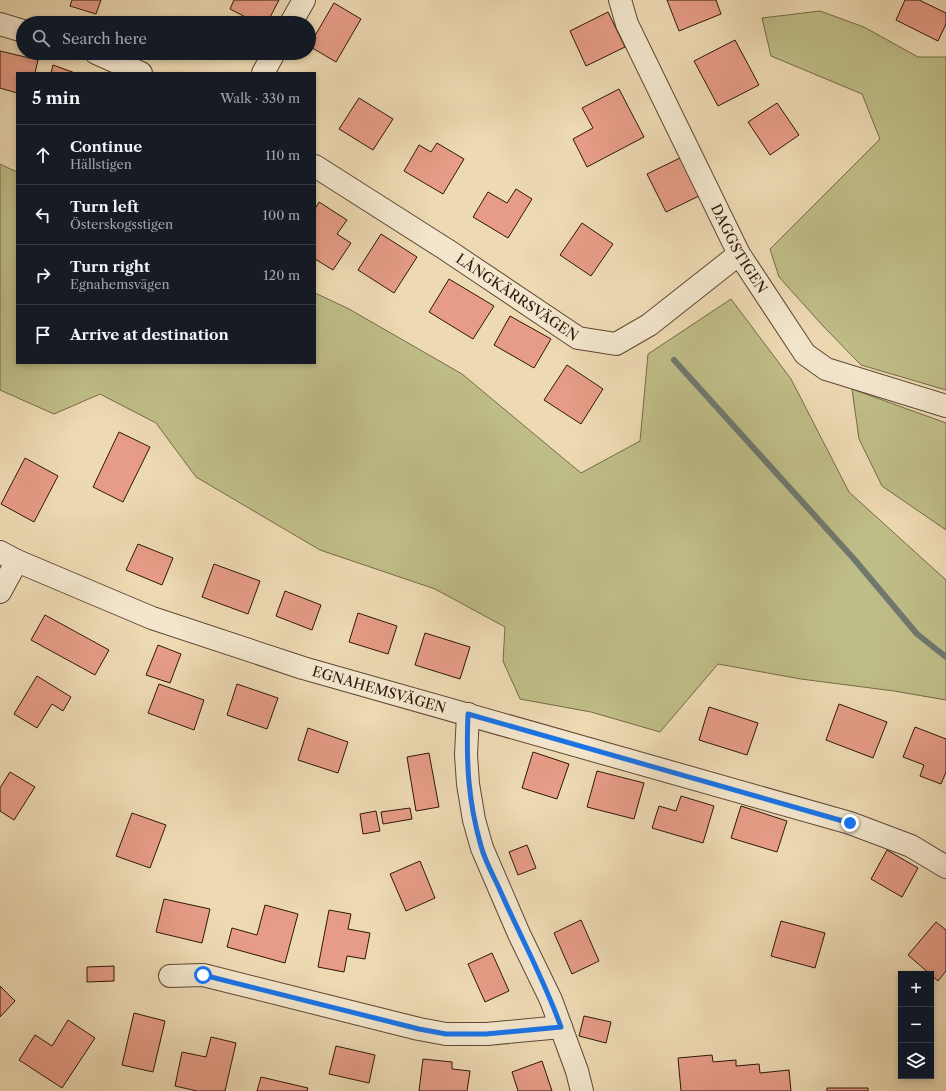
<!DOCTYPE html>
<meta charset="utf-8">
<style>
body{margin:0;font-family:"Libre Caslon Text",serif;background:#20242c;color:#f1f3f6}
.controls{position:absolute;right:12px;bottom:12px;display:grid;overflow:hidden;border-radius:0px;box-shadow:0 2px 6px #0003}
.controls button{width:36px;height:36px;display:grid;place-items:center;padding:0;border:0;border-bottom:1px solid #363941;background:#171b24;color:#f1f3f6;font:20px sans-serif}
.stop{position:absolute;width:12px;height:12px;margin:-9px;border:3px solid #1a73e8;border-radius:50%;background:#fff}
.stop.end{background:#1a73e8;border-color:#fff;box-shadow:0 1px 4px #0008}
.list{margin:0;padding:0;list-style:none}
h2{display:flex;justify-content:space-between;align-items:center;height:52px;margin:0;padding:0 16px;font-size:17px}
h2 small{font-size:13px;font-weight:400;color:#9ea1a6}
.list li{display:grid;grid-template-columns:26px 1fr auto;gap:12px;align-items:center;box-sizing:border-box;height:60px;padding:0 16px;border-top:1px solid #363941}
.list b{display:block;font-size:15px;white-space:nowrap}
.list p{margin:0;font-size:13px;white-space:nowrap;color:#9ea1a6}
.list em{font-size:13px;font-style:normal;color:#9ea1a6}
.icon{flex:none;width:22px;height:22px;fill:none;stroke:currentColor;stroke-width:2;stroke-linecap:round;stroke-linejoin:round}
.map{position:relative;flex:none;width:946px;height:1091px;overflow:hidden}
.search{position:absolute;background:#171b24;box-shadow:0 2px 6px #0003;left:16px;top:16px;width:300px;height:44px;display:flex;align-items:center;gap:10px;box-sizing:border-box;padding:0 14px;border-radius:22px;color:#9ea1a6;font-size:15px}
.panel{position:absolute;background:#171b24;box-shadow:0 2px 6px #0003;left:16px;top:72px;width:300px;height:292px;border-radius:0px}
.map>svg:first-child{display:block}
.green{fill:#bfbd87;stroke:#766a49}
.lines{fill:none;stroke-linecap:round;stroke-linejoin:round}
.stream{stroke:#6f786f;stroke-width:6}
.building{fill:#e69c86;stroke:#2e170b}
.street-casing{stroke:#5e4835;stroke-width:24}
.street{stroke:#f3e6cd;stroke-width:22}
.route{stroke:#1a73e8;stroke-width:5}
.labels{text-anchor:middle;dominant-baseline:central;stroke-width:3.5;stroke-linejoin:round;paint-order:stroke}
.street-label{font-size:14px;fill:#2e170b;stroke:#f3e6cd}
</style>
<div class="map">
<svg width="946" height="1091" viewBox="0 0 946 1091">
<rect width="100%" height="100%" fill="#edd9b2"/>
<filter id="stains"><feTurbulence type="fractalNoise" baseFrequency=".005" numOctaves="4"/><feColorMatrix values="0 0 0 0 .2 0 0 0 0 .09 0 0 0 0 .02 0 0 0 .5 -.17"/></filter>
<radialGradient id="worn" r=".72"><stop offset=".6" stop-color="#630" stop-opacity="0"/><stop offset="1" stop-color="#630" stop-opacity=".3"/></radialGradient>
<!-- green -->
<path class="green" d="M820,11L864,27L918,57H946V390L861,365L823,326L779,277L770,249L880,139L862,94L771,56L762,18Z
M0,164L17,172V363H315V293L349,309L462,374L581,473L640,441L648,354L731,299L791,379L849,492L946,580V700L894,691L801,679L718,664L660,732L591,712L520,699L503,661L505,627L435,589L320,550L196,477L156,423L100,394L54,414L0,390Z
M852,389L946,423V530L882,486L859,439Z"/>
<g class="lines">
<!-- stream -->
<path class="stream" d="M674,360L854,559L917,634L946,657"/>
</g>
<!-- building -->
<path class="building" d="M72,0H101L96,14L70,6Z
M234,0H279L267,23H257L230,9Z
M667,0H716L721,14L679,31Z
M905,0H919L946,13V24L938,41L896,20Z
M334,3L361,19L336,62L309,46Z
M608,12L625,47L586,66L570,31Z
M735,40L759,85L718,106L694,61Z
M0,51L38,60L35,73H17V93L0,88Z
M53,65L75,73H51Z
M619,89L644,137L587,167L573,139L593,128L582,108Z
M359,98L393,119L373,150L339,129Z
M777,103L799,135L770,155L748,122Z
M437,143L464,159L443,194L404,171L419,145L431,152Z
M682,157L701,195L666,212L647,174Z
M516,189L532,199L508,238L473,217L488,192L507,203Z
M319,202L347,220L337,234L351,243L333,270L315,259V209Z
M582,223L613,244L591,276L560,255Z
M381,234L417,257L394,293L358,270Z
M449,279L494,306L473,339L429,312Z
M510,316L551,339L534,368L494,345Z
M567,365L603,389L581,424L544,400Z
M119,432L150,447L123,502L93,487Z
M25,458L58,476L34,522L1,504Z
M138,544L173,558L162,585L126,570Z
M214,564L260,581L248,614L202,597Z
M285,591L321,605L312,630L276,616Z
M358,613L397,626L388,654L349,642Z
M45,615L109,650L95,675L31,640Z
M425,633L470,647L460,679L415,665Z
M158,645L181,654L170,683L146,675Z
M37,676L71,697L63,711L52,704L37,728L14,714Z
M159,684L204,700L194,730L148,713Z
M237,684L278,698L267,729L227,715Z
M839,704L887,722L873,758L826,740Z
M709,707L758,723L747,755L699,740Z
M915,727L946,739V772L941,784L920,776L924,765L903,757Z
M308,728L348,742L338,773L298,760Z
M533,752L569,764L557,799L522,788Z
M429,753L439,807L416,811L407,757Z
M597,771L644,783L634,819L587,807Z
M10,772L35,787L14,820L0,811V788Z
M681,796L714,806L703,843L652,828L659,806L676,811Z
M741,806L787,821L777,852L731,838Z
M410,808L412,819L383,824L381,812Z
M376,811L380,831L363,834L360,814Z
M132,813L166,825L150,868L116,856Z
M527,845L536,868L518,875L509,852Z
M887,850L918,868L902,897L871,879Z
M420,861L435,898L406,911L390,874Z
M164,899L210,909L202,943L156,932Z
M265,905L298,914L285,963L227,947L232,928L257,935Z
M329,910L351,914L348,929L370,933L365,959L347,956L344,972L318,967Z
M581,920L599,961L572,974L554,933Z
M781,921L825,933L815,968L771,956Z
M936,922L946,930V971L938,981L908,955Z
M492,953L509,991L485,1002L468,964Z
M114,966V981L87,982V967Z
M0,986L15,1001L0,1017Z
M134,1013L165,1021L153,1072L122,1065Z
M584,1016L611,1022L606,1043L579,1036Z
M68,1020L95,1038L62,1088L19,1060L35,1035L52,1046Z
M211,1037L236,1043L225,1091H197L175,1086L182,1052L206,1057Z
M336,1046L375,1055L369,1083L329,1074Z
M712,1055L713,1062L736,1060V1066L759,1064L760,1073L789,1070L791,1091H681L678,1058Z
M423,1059L452,1062V1069L470,1071L467,1091H419Z
M542,1061L552,1091H518L512,1072Z
M261,1077L308,1088L307,1091H257Z
M827,1088H868V1091H827Z"/>
<g class="lines">
<!-- street casing -->
<g class="street-casing">
<g id="street">
<path id="s1" d="M620,0L627,24L739,254L805,354L826,369L946,406"/>
<path d="M291,23L304,0"/>
<path d="M0,24L23,31"/>
<path d="M96,53L141,73"/>
<path d="M263,73L274,53"/>
<path id="s2" d="M315,166L447,250L578,338L616,344L649,325L739,254"/>
<path id="s3" d="M0,552L17,561L152,618L303,668L850,823L911,846L946,867"/>
<path d="M0,592L17,561"/>
<path d="M468,714L466,755L468,784L474,820L482,848L519,934L551,1000L577,1071L582,1091"/>
<path d="M170,976L203,975L419,1029L446,1034H487L561,1027"/>
</g>
</g>
<!-- street -->
<use href="#street" class="street"/>
</g>
<g class="lines">
<!-- route -->
<path class="route" d="M203,975L419,1029L446,1034H486L561,1027C544,979 519,934 499,888C493,875 485,861 481,846C468,801 466,761 468,714L850,823"/>
</g>
<g class="labels">
<!-- street labels -->
<g class="street-label">
<text stroke="none"><textPath href="#s1" startOffset="276">DAGGSTIGEN</textPath></text>
<text stroke="none"><textPath href="#s2" startOffset="241">LÅNGKÄRRSVÄGEN</textPath></text>
<text stroke="none"><textPath href="#s3" startOffset="404">EGNAHEMSVÄGEN</textPath></text>
</g>
</g>
<rect width="100%" height="100%" filter="url(#stains)"/>
<rect width="100%" height="100%" fill="url(#worn)"/>
</svg>
<div class="controls">
<button>+</button>
<button>−</button>
<button><svg class="icon" aria-label="layers" viewBox="0 0 24 24"><path d="M12 4l9 5-9 5-9-5zM3 14l9 5 9-5"/></svg></button>
</div>
<div class="stop" style="left:203px;top:975px"></div>
<div class="stop end" style="left:850px;top:823px"></div>
<div class="search"><svg class="icon" aria-label="search" viewBox="0 0 24 24"><circle cx="10" cy="10" r="6"/><path d="M15 15l6 6"/></svg>Search here</div>
<section class="panel">
<h2>5 min<small>Walk · 330 m</small></h2>
<ul class="list">
<li><svg class="icon" aria-label="ahead" viewBox="0 0 24 24"><path d="M12 20V5M6 11l6-6 6 6"/></svg><div><b>Continue</b><p>Hällstigen</p></div><em>110 m</em></li>
<li><svg class="icon" aria-label="left" viewBox="0 0 24 24"><path d="M17 20v-9H6M10 6l-5 5 5 5"/></svg><div><b>Turn left</b><p>Österskogsstigen</p></div><em>100 m</em></li>
<li><svg class="icon" aria-label="right" viewBox="0 0 24 24"><path d="M7 20v-9h11M14 6l5 5-5 5"/></svg><div><b>Turn right</b><p>Egnahemsvägen</p></div><em>120 m</em></li>
<li><svg class="icon" aria-label="arrive" viewBox="0 0 24 24"><path d="M6 21V4h12l-3 4 3 4H6"/></svg><div><b>Arrive at destination</b></div></li>
</ul>
</section>
</div>
